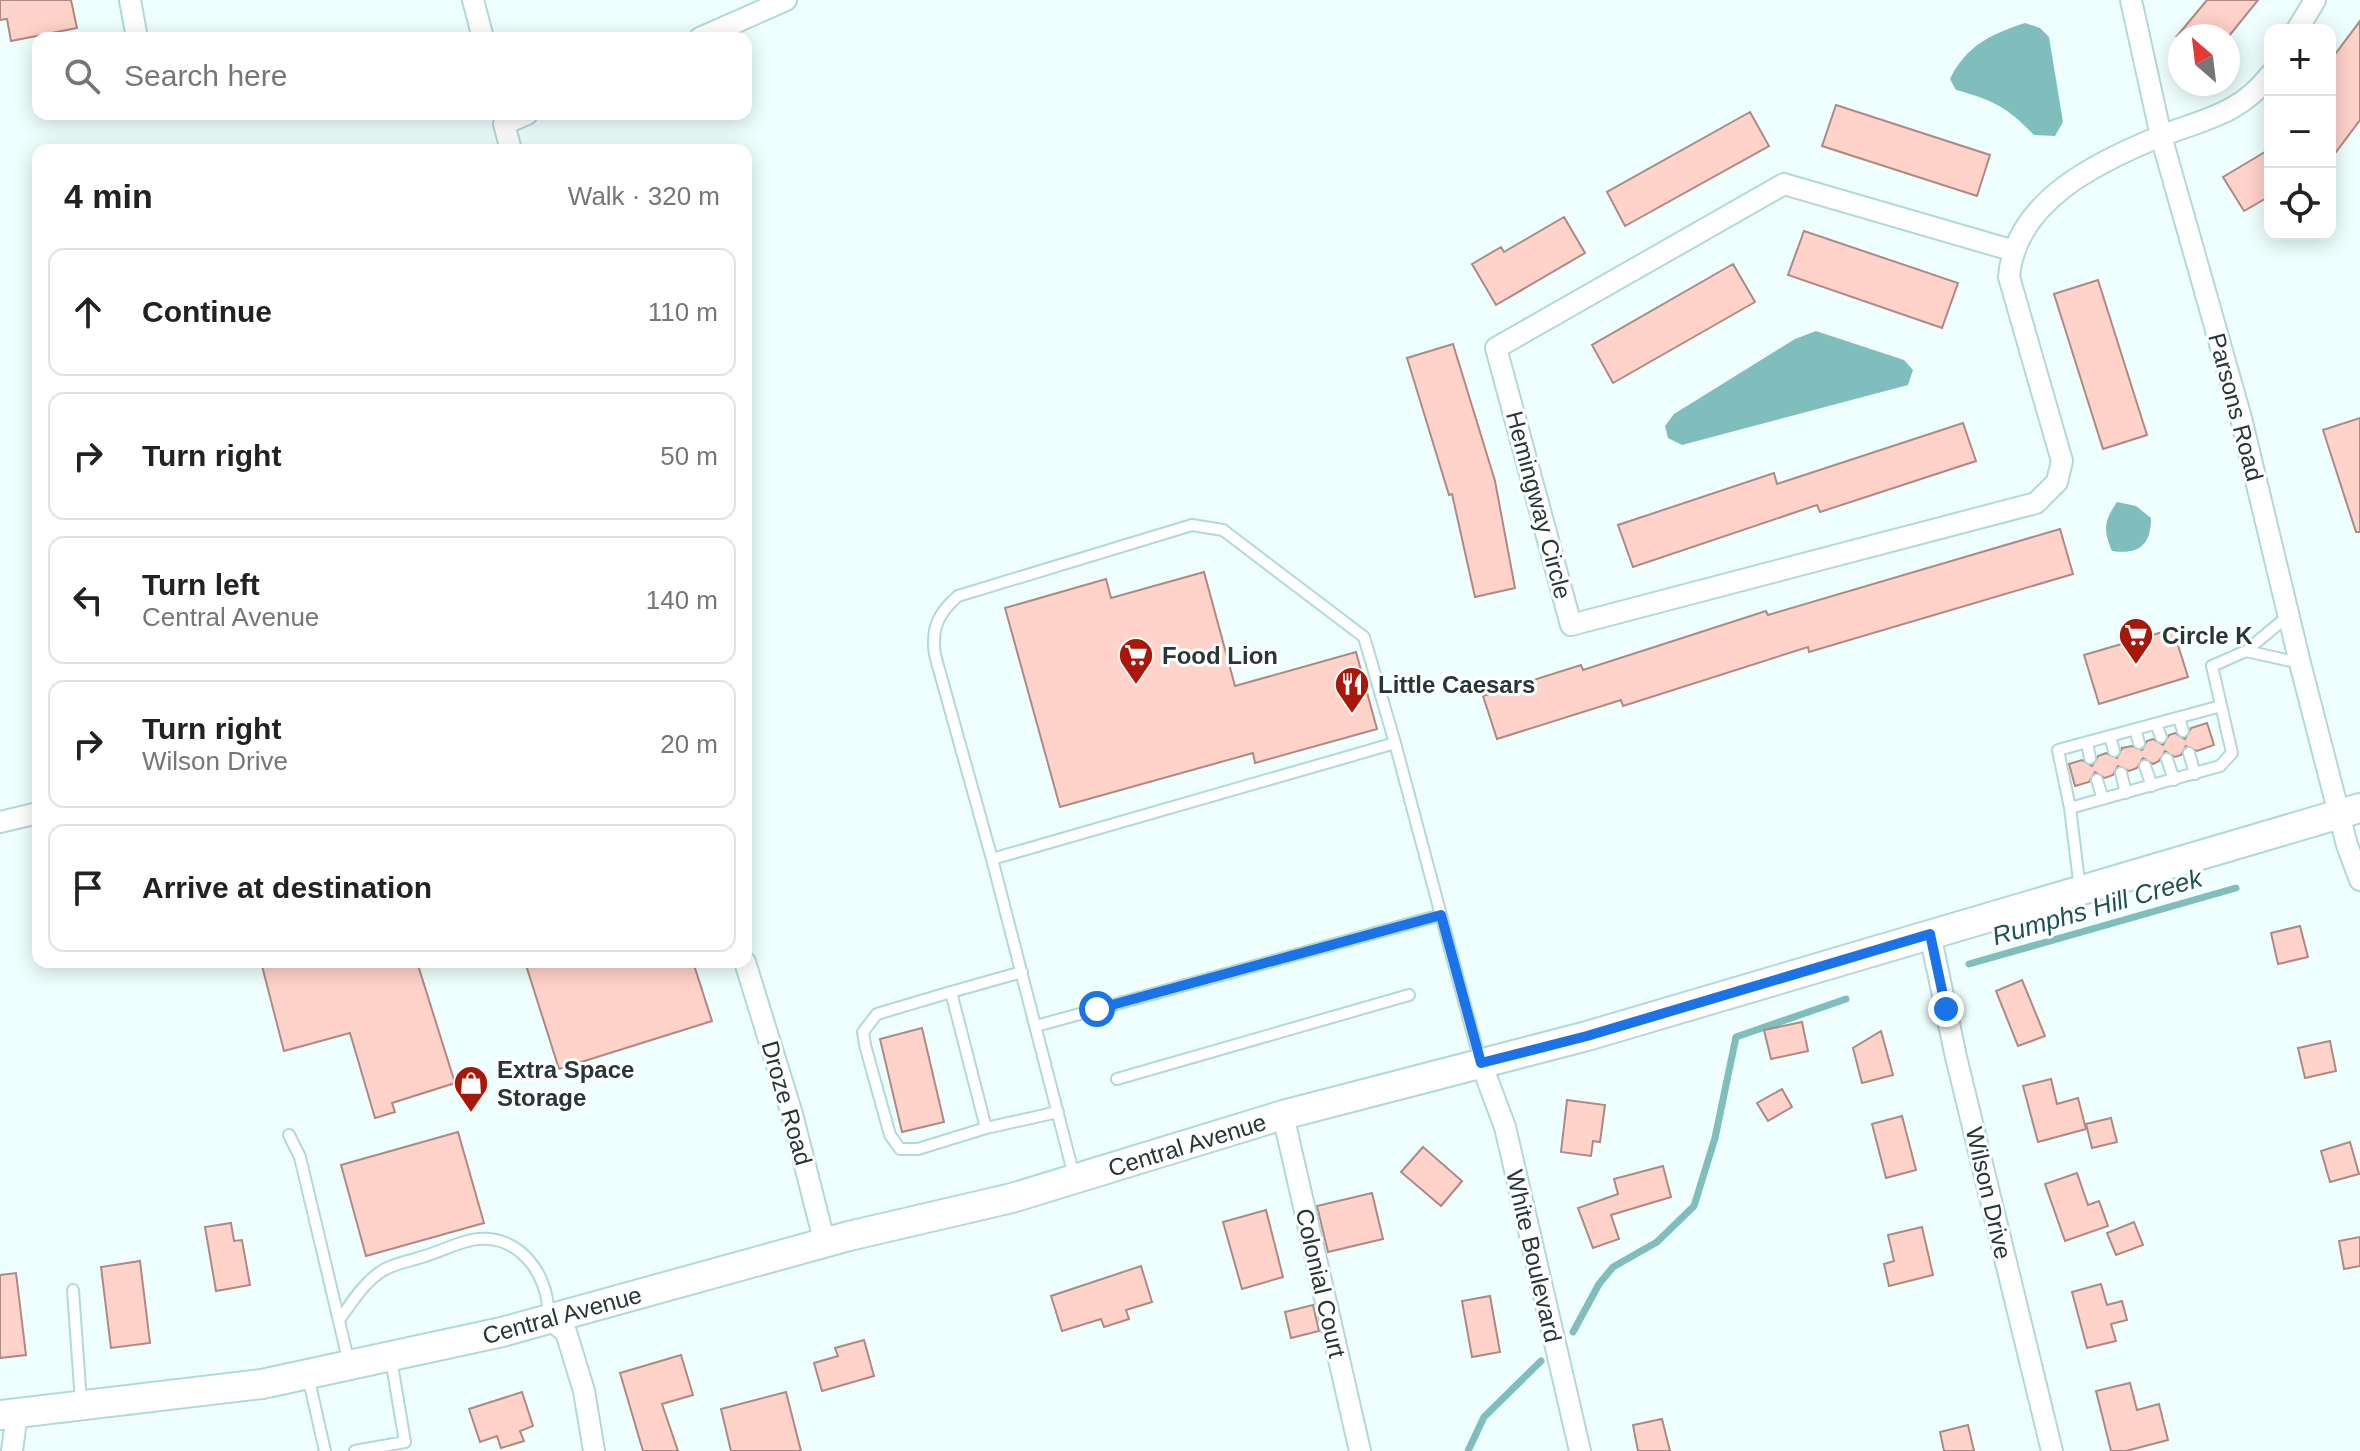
<!DOCTYPE html>
<meta charset="utf-8">
<style>
body{margin:0;font-family:Arial,sans-serif;background:#f2f2f2;color:#222}
.controls{position:absolute;right:24px;top:24px;display:grid;overflow:hidden;border-radius:16px;box-shadow:0 4px 20px #0003}
.controls button{width:72px;height:72px;display:grid;place-items:center;padding:0;border:0;border-bottom:2px solid #e0e0e0;background:#fff;color:#222;font:40px sans-serif}
.compass{position:absolute;left:2168px;top:24px;width:72px;height:72px;border-radius:50%;background:#fff;box-shadow:0 4px 20px #0003;rotate:332deg}
.stop{position:absolute;width:24px;height:24px;margin:-18px;border:6px solid #1a73e8;border-radius:50%;background:#fff}
.stop.end{background:#1a73e8;border-color:#fff;box-shadow:0 2px 8px #0008}
.list{margin:0;padding:0;list-style:none}
h2{display:flex;justify-content:space-between;align-items:center;height:104px;margin:0;padding:0 32px;font-size:34px}
h2 small{font-size:26px;font-weight:400;color:#767676}
.list li{display:grid;grid-template-columns:52px 1fr auto;gap:24px;align-items:center;box-sizing:border-box;height:128px;margin:0 16px 16px;padding:0 16px;border:2px solid #e0e0e0;border-radius:16px}
.list b{display:block;font-size:30px;white-space:nowrap}
.list p{margin:0;font-size:26px;white-space:nowrap;color:#767676}
.list em{font-size:26px;font-style:normal;color:#767676}
.icon{flex:none;width:44px;height:44px;fill:none;stroke:currentColor;stroke-width:2;stroke-linecap:round;stroke-linejoin:round}
.map{position:relative;flex:none;width:2360px;height:1451px;overflow:hidden}
.search{position:absolute;background:#fff;box-shadow:0 4px 20px #0003;left:32px;top:32px;width:720px;height:88px;display:flex;align-items:center;gap:20px;box-sizing:border-box;padding:0 28px;border-radius:16px;color:#767676;font-size:30px}
.panel{position:absolute;background:#fff;box-shadow:0 4px 20px #0003;left:32px;top:144px;width:720px;height:824px;border-radius:16px}
.map>svg:first-child{display:block}
.water{fill:#7fbebc}
.lines{fill:none;stroke-linecap:round;stroke-linejoin:round}
.stream{stroke:#7fbebc;stroke-width:7}
.building{fill:#ffd2ca;stroke:#ad8a83;stroke-width:2}
.lane-casing{stroke:#b0dad9;stroke-width:14}
.street-casing{stroke:#b0dad9;stroke-width:24}
.secondary-casing{stroke:#b0dad9;stroke-width:32}
.lane{stroke:#fff;stroke-width:10}
.street{stroke:#fff;stroke-width:20}
.secondary{stroke:#fff;stroke-width:28}
.route{stroke:#1a73e8;stroke-width:10}
.labels{text-anchor:middle;dominant-baseline:central;stroke-width:6;stroke-linejoin:round;paint-order:stroke}
.street-label{font-size:24px;fill:#263736;stroke:#fff}
.poi-label{font-size:24px;font-weight:bold;fill:#263736;stroke:#fff;text-anchor:start}
.water-label{font-size:26px;font-style:italic;fill:#1c5352;stroke:#fff}
</style>
<div class="map">
<svg width="2360" height="1451" viewBox="0 0 2360 1451">
<rect width="100%" height="100%" fill="#eefffe"/>
<!-- water -->
<path class="water" d="M2025,23L2040,28L2049,37L2063,122L2055,136L2034,135C2007,107 1993,100 1956,90L1950,79C1966,46 1991,34 2025,23Z
M1816,331L1904,360L1913,370L1908,385L1682,445L1668,438L1665,426L1674,414L1795,339Z
M2117,502L2136,506L2151,518C2151,545 2139,555 2112,551C2103,530 2104,521 2117,502Z"/>
<g class="lines">
<!-- stream -->
<path class="stream" d="M1969,964L2236,888
M1573,1332L1599,1284L1613,1267L1657,1242L1694,1206L1715,1138L1736,1037L1846,999
M1468,1451L1484,1417L1541,1361"/>
</g>
<!-- building -->
<path class="building" d="M0,0H71L77,28L11,41L7,19L0,20Z
M2207,0H2258L2229,36H2177Z
M2360,21V120L2330,160V61Z
M1836,105L1990,155L1977,196L1822,146Z
M1750,112L1769,146L1625,226L1607,192Z
M2270,149V196L2244,211L2223,177Z
M1564,217L1585,253L1496,305L1472,264L1501,247L1504,252Z
M1804,231L1958,283L1942,328L1788,275Z
M1733,264L1755,302L1613,383L1592,345Z
M2098,280L2147,435L2103,449L2054,294Z
M1453,344L1495,481L1515,588L1475,597L1452,494L1449,495L1407,358Z
M2360,418V532H2356L2323,430Z
M1963,423L1976,461L1820,512L1817,505L1633,567L1618,525L1774,473L1777,484Z
M2060,529L2073,574L1809,652L1808,647L1623,706L1621,700L1497,739L1483,696L1581,665L1583,670L1766,611L1768,615Z
M1204,572L1235,686L1356,652L1377,729L1255,763L1253,753L1060,807L1005,608L1106,579L1111,598Z
M2173,629L2188,677L2099,704L2084,655Z
M2207,723L2214,745L2197,751L2186,746L2181,755L2175,757L2165,751L2159,761L2153,764L2143,758L2137,768L2129,771L2118,766L2113,775L2105,778L2095,772L2089,782L2075,786L2069,764L2082,760L2092,766L2098,756L2106,753L2117,758L2122,748L2132,746L2142,750L2147,741L2153,739L2163,745L2169,735L2175,733L2185,739L2191,728Z
M2300,926L2308,957L2278,964L2271,933Z
M261,962H417L455,1083L392,1103L395,1112L375,1118L350,1033L284,1051Z
M525,962H693L712,1021L559,1069Z
M2022,980L2045,1036L2018,1046L1996,991Z
M1802,1022L1808,1051L1771,1059L1764,1030Z
M922,1028L944,1122L902,1132L880,1039Z
M1881,1031L1893,1075L1862,1083L1853,1048Z
M2330,1041L2336,1071L2305,1078L2298,1048Z
M2051,1079L2057,1104L2078,1098L2086,1129L2038,1142L2023,1086Z
M1782,1089L1792,1107L1768,1121L1757,1103Z
M1567,1100L1605,1105L1600,1142L1593,1141L1591,1156L1561,1152Z
M1902,1116L1916,1170L1886,1178L1872,1124Z
M2111,1118L2117,1142L2092,1148L2086,1124Z
M458,1132L484,1223L366,1256L341,1165Z
M2350,1142L2359,1174L2330,1182L2321,1151Z
M1423,1147L1462,1181L1441,1206L1401,1172Z
M1663,1166L1671,1197L1611,1215L1619,1239L1593,1248L1578,1208L1618,1194L1614,1179Z
M2077,1173L2088,1205L2099,1201L2108,1226L2065,1241L2045,1184Z
M1372,1193L1383,1239L1328,1252L1317,1206Z
M1266,1210L1283,1277L1242,1289L1223,1222Z
M2134,1222L2143,1245L2116,1255L2107,1233Z
M231,1223L234,1241L242,1240L250,1285L216,1291L205,1227Z
M1922,1227L1933,1275L1889,1286L1884,1264L1894,1261L1888,1235Z
M2360,1237V1266L2344,1269L2339,1241Z
M140,1261L150,1343L111,1348L101,1267Z
M1141,1266L1152,1302L1126,1310L1129,1319L1104,1327L1101,1319L1062,1331L1051,1296Z
M16,1273L26,1355L0,1358V1275Z
M2101,1284L2107,1305L2122,1301L2127,1320L2111,1324L2116,1341L2087,1348L2072,1292Z
M1490,1296L1500,1352L1472,1357L1462,1301Z
M1313,1305L1319,1331L1291,1338L1285,1312Z
M864,1340L874,1376L822,1391L814,1363L838,1356L835,1348Z
M681,1355L693,1395L662,1404L678,1451H643L620,1373Z
M2130,1383L2137,1410L2159,1404L2168,1440L2126,1451H2111L2096,1391Z
M522,1392L533,1426L520,1431L524,1441L501,1448L497,1436L480,1442L469,1409Z
M786,1392L801,1451H731L721,1409Z
M1662,1419L1670,1451H1638L1633,1425Z
M1968,1425L1974,1451H1944L1940,1432Z"/>
<g class="lines">
<!-- lane casing -->
<g class="lane-casing">
<path id="lane" d="M2246,651L2300,663
M2179,718L2183,731
M2156,724L2161,737
M2135,729L2139,743
M2110,736L2114,751
M2087,742L2090,758
M2189,753L2195,774
M2167,759L2174,780
M2145,766L2152,786
M2121,773L2126,793
M2097,780L2103,799
M2070,808L2058,750L2221,706
M992,859L935,655C931,629 938,613 958,596L1192,525L1223,530L1364,637L1395,743
M2080,889L2070,808L2220,766L2232,753L2212,666L2246,651L2288,616
M1022,972L951,992L986,1128L1058,1112
M951,992L877,1014L863,1032L865,1045L890,1135L900,1149H918L986,1128
M1036,1026L1441,915
M1117,1079L1409,995
M289,1135L300,1157L349,1363
M1074,1176L992,859L1347,757L1395,743L1480,1061
M73,1290L81,1402
M339,1320C351,1304 362,1285 379,1273C390,1264 411,1261 425,1256C441,1251 457,1243 472,1240C518,1231 550,1275 548,1316
M308,1376L325,1451
M355,1451L405,1442L391,1359"/>
</g>
<!-- street casing -->
<g class="street-casing">
<path id="street" d="M130,0L137,38
M473,0L483,38
M2131,0L2161,136L2241,418L2300,663L2347,845L2360,880
M2297,30L2315,0
M700,38L786,0
M511,150L504,124L527,114
M2011,250L1784,184L1496,348L1571,625L2036,503L2057,482L2062,461L2009,277C2015,201 2097,162 2161,136C2204,119 2240,114 2270,75
M0,822L38,813
M1930,934L1956,1057L2052,1451
M745,962L792,1114L825,1244
M1481,1063L1505,1127L1580,1451
M1283,1115L1360,1451
M548,1318L566,1332L584,1391L594,1451
M12,1451L17,1413"/>
</g>
<!-- secondary casing -->
<g class="secondary-casing">
<path id="secondary" d="M0,1415L262,1384L502,1332L849,1236L1012,1198L1283,1115L1587,1036L2360,808"/>
</g>
<!-- lane -->
<use href="#lane" class="lane"/>
<!-- street -->
<use href="#street" class="street"/>
<!-- secondary -->
<use href="#secondary" class="secondary"/>
</g>
<g class="lines">
<!-- route -->
<path class="route" d="M1097,1009L1441,915L1481,1063L1587,1036L1930,934L1946,1009"/>
</g>
<!-- icons -->
<defs>
<g id="supermarket-pin" transform="scale(1.8)"><path d="M0 17L-7.5 6A9.5 9.5 0 1 1 7.5 6Z" fill="#a81708" stroke="#fff"/><path d="M-6-5.5h2.5l.6 2H6L4.5 2H-2.5L-4.4-4H-6ZM-1.5 3.2a1.3 1.3 0 1 0 .1 0ZM3 3.2a1.3 1.3 0 1 0 .1 0Z" fill="#fff"/></g>
<g id="restaurant-pin" transform="scale(1.8)"><path d="M0 17L-7.5 6A9.5 9.5 0 1 1 7.5 6Z" fill="#a81708" stroke="#fff"/><path d="M-5-6h1v4h1v-4h1v4h1v-4h1v5L-1.5 .5V6h-2V.5L-5-1ZM5-6V6H3V1.5H1.5Q1.5-4 5-6Z" fill="#fff"/></g>
<g id="shop-pin" transform="scale(1.8)"><path d="M0 17L-7.5 6A9.5 9.5 0 1 1 7.5 6Z" fill="#a81708" stroke="#fff"/><path d="M-5-2.5h2.3a2.7 3.5 0 0 1 5.4 0H5L5.5 6h-11ZM-1.5-2.5h3a1.5 2.3 0 0 0-3 0Z" fill="#fff"/></g>
</defs>
<g fill-rule="evenodd">
<use href="#supermarket-pin" x="2136" y="635"/>
<use href="#supermarket-pin" x="1136" y="655"/>
<use href="#restaurant-pin" x="1352" y="684"/>
<use href="#shop-pin" x="471" y="1083"/>
</g>
<g class="labels">
<!-- street labels -->
<g class="street-label">
<text transform="translate(2236 407) rotate(75)">Parsons Road</text>
<text transform="translate(1539 505) rotate(75)">Hemingway Circle</text>
<text transform="translate(787 1103) rotate(74)">Droze Road</text>
<text transform="translate(1187 1145) rotate(-17)">Central Avenue</text>
<text transform="translate(1989 1193) rotate(77)">Wilson Drive</text>
<text transform="translate(1534 1256) rotate(77)">White Boulevard</text>
<text transform="translate(1321 1283) rotate(77)">Colonial Court</text>
<text transform="translate(562 1315) rotate(-15)">Central Avenue</text>
</g>
<!-- poi labels -->
<g class="poi-label">
<text x="2162" y="635">Circle K</text>
<text x="1162" y="655">Food Lion</text>
<text x="1378" y="684">Little Caesars</text>
<text x="497" y="1069">Extra Space<tspan x="497" dy="28">Storage</tspan></text>
</g>
<!-- water labels -->
<g class="water-label">
<text transform="translate(2097 907) rotate(-16)">Rumphs Hill Creek</text>
</g>
</g>
</svg>
<div class="controls">
<button>+</button>
<button>−</button>
<button><svg class="icon" aria-label="locate" viewBox="0 0 24 24"><circle cx="12" cy="12" r="6"/><path d="M12 2v4M12 18v4M2 12h4M18 12h4"/></svg></button>
</div>
<svg class="compass" viewBox="-18 -18 36 36"><path d="M0-13l5 13h-10z" fill="#e53935"/><path d="M0 13l5-13h-10z" fill="#767676"/></svg>
<div class="stop" style="left:1097px;top:1009px"></div>
<div class="stop end" style="left:1946px;top:1009px"></div>
<div class="search"><svg class="icon" aria-label="search" viewBox="0 0 24 24"><circle cx="10" cy="10" r="6"/><path d="M15 15l6 6"/></svg>Search here</div>
<section class="panel">
<h2>4 min<small>Walk · 320 m</small></h2>
<ul class="list">
<li><svg class="icon" aria-label="ahead" viewBox="0 0 24 24"><path d="M12 20V5M6 11l6-6 6 6"/></svg><div><b>Continue</b></div><em>110 m</em></li>
<li><svg class="icon" aria-label="right" viewBox="0 0 24 24"><path d="M7 20v-9h11M14 6l5 5-5 5"/></svg><div><b>Turn right</b></div><em>50 m</em></li>
<li><svg class="icon" aria-label="left" viewBox="0 0 24 24"><path d="M17 20v-9H6M10 6l-5 5 5 5"/></svg><div><b>Turn left</b><p>Central Avenue</p></div><em>140 m</em></li>
<li><svg class="icon" aria-label="right" viewBox="0 0 24 24"><path d="M7 20v-9h11M14 6l5 5-5 5"/></svg><div><b>Turn right</b><p>Wilson Drive</p></div><em>20 m</em></li>
<li><svg class="icon" aria-label="arrive" viewBox="0 0 24 24"><path d="M6 21V4h12l-3 4 3 4H6"/></svg><div><b>Arrive at destination</b></div></li>
</ul>
</section>
</div>
